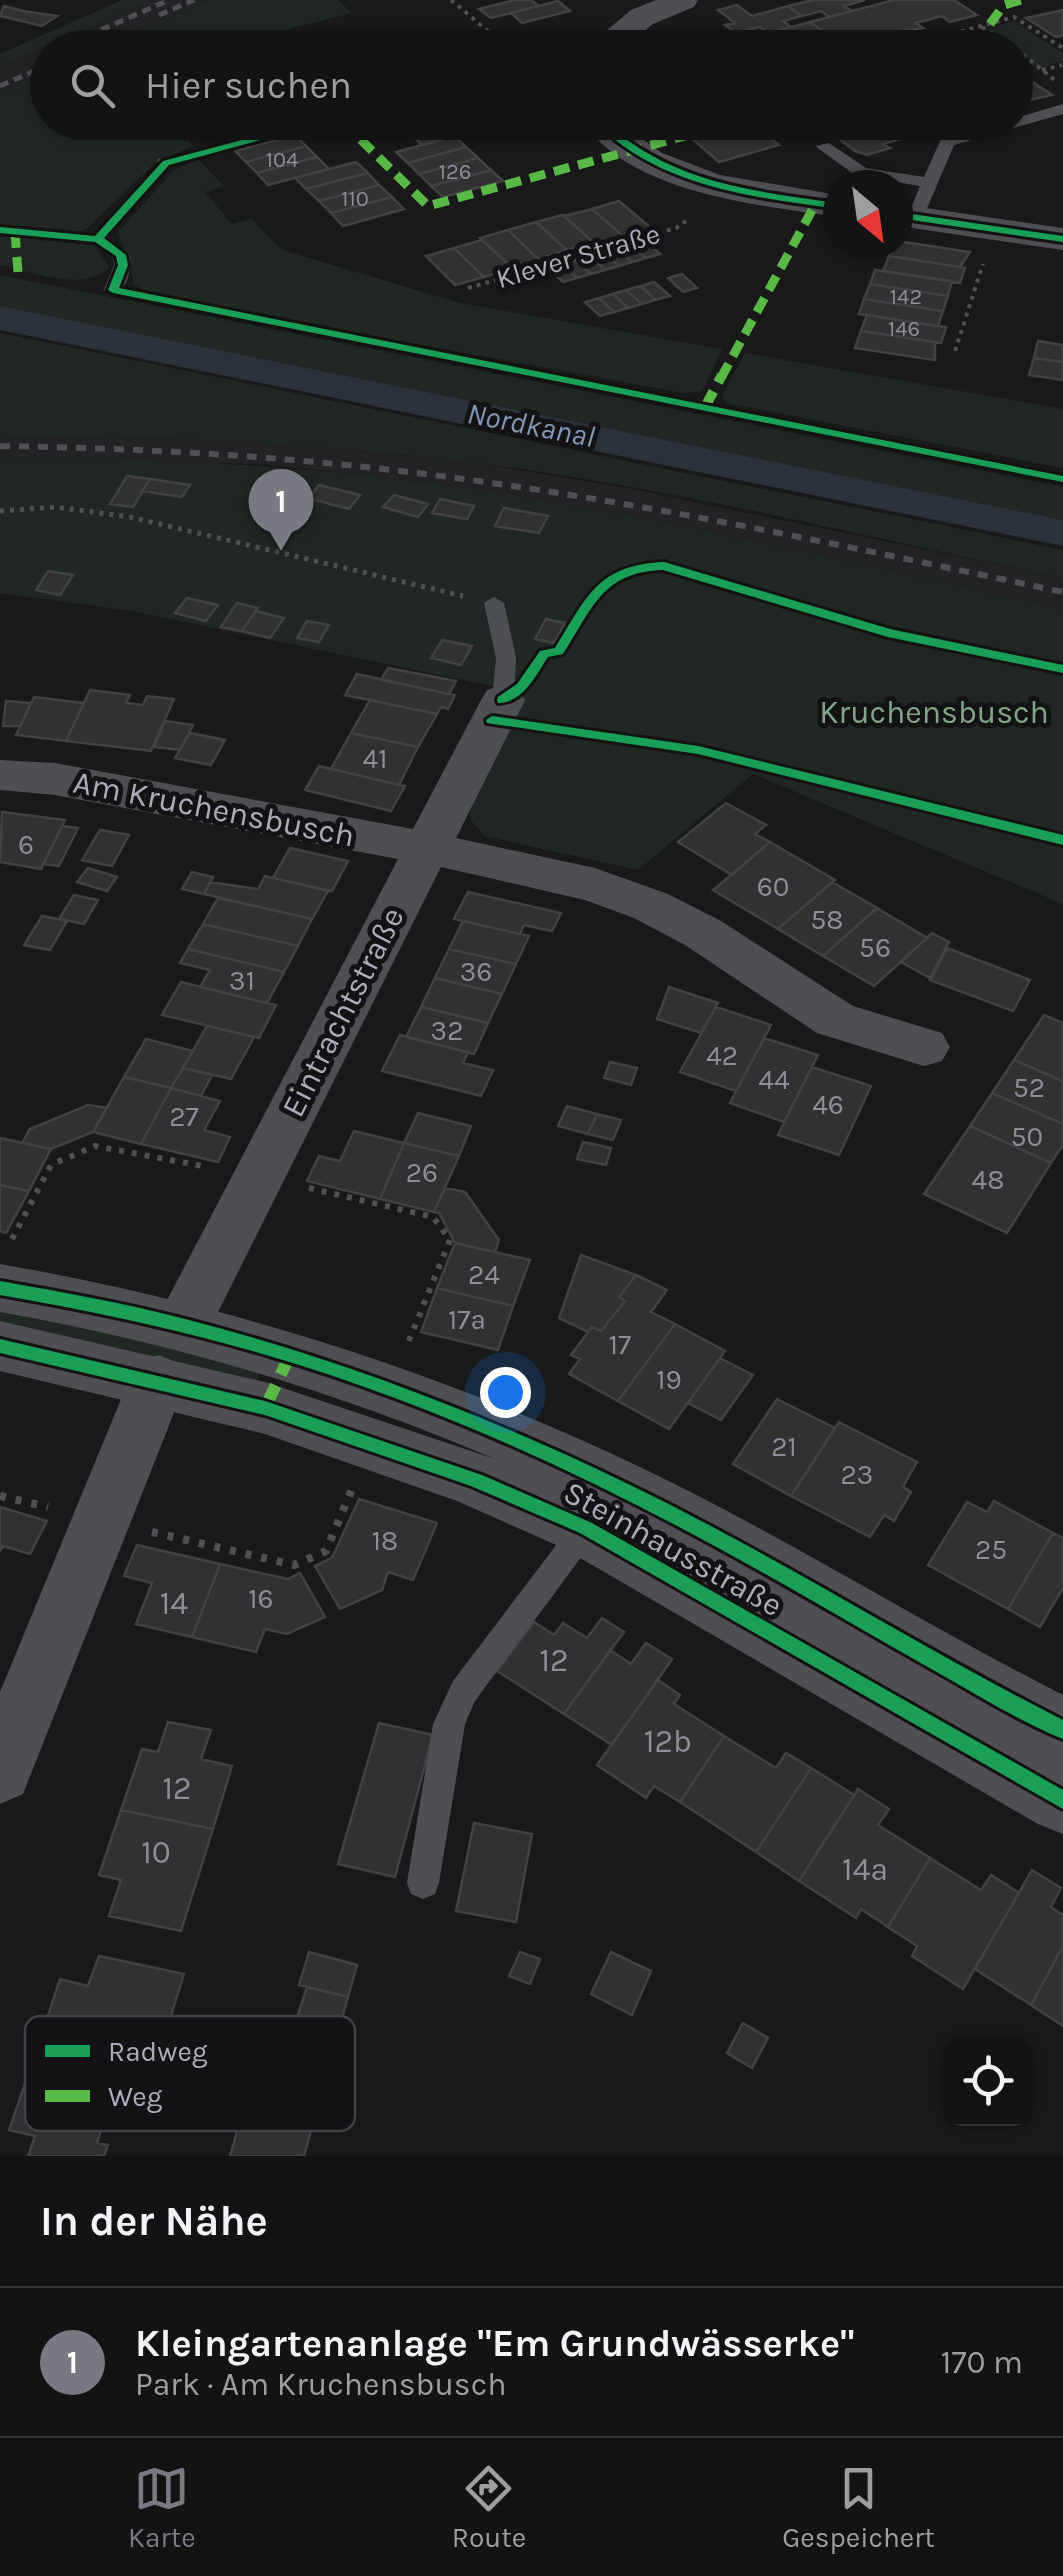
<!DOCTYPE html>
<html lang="de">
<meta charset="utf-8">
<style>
body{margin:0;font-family:Karla,sans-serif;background:#202021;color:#f1f3f6}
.controls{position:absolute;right:30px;bottom:30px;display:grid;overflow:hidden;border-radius:20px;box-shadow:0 2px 8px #0004}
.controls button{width:90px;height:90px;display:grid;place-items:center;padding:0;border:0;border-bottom:2px solid #323233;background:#131313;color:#f1f3f6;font:50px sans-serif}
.compass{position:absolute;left:823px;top:170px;width:90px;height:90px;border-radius:50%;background:#131313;box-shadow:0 2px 8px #0004;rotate:151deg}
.you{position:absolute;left:505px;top:1392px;width:35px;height:35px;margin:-25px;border:8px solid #fff;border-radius:50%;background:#1a73e8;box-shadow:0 0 0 15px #1a73e833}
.badge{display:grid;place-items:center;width:65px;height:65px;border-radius:50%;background:#787982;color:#fff;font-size:32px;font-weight:700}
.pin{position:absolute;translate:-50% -82px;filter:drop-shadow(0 2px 5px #0008)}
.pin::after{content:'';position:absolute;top:52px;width:35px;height:30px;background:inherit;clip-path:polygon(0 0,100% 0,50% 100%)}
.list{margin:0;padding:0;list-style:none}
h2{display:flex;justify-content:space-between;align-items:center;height:130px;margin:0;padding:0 40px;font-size:42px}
h2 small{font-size:32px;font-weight:400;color:#9d9ea0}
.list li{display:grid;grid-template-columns:65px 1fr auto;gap:30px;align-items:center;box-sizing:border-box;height:150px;padding:0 40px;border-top:2px solid #323233}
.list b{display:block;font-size:38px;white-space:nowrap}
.list p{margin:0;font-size:32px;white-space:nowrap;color:#9d9ea0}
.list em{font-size:32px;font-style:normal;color:#9d9ea0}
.icon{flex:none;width:55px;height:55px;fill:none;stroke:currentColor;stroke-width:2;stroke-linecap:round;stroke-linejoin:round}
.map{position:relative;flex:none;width:1063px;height:2156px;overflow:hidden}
.search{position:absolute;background:#131313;box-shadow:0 2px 8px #0004;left:30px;right:30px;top:30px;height:110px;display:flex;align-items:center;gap:25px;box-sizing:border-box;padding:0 35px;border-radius:55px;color:#9d9ea0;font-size:38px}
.sheet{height:280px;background:#131313}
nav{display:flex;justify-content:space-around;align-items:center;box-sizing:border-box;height:140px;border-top:2px solid #323233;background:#131313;font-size:28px;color:#9d9ea0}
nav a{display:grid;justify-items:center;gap:5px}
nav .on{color:#787982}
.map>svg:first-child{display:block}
.built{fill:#232325}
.green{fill:#212823}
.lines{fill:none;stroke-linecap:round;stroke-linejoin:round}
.canal{fill:#2c323b;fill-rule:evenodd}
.building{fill:#313131;stroke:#424245;stroke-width:2.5}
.path-far3{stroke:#505054;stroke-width:4;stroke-dasharray:4 5;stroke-linecap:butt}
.path-far2{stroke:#505054;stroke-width:5;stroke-dasharray:4 6;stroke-linecap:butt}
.path-far1{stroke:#505054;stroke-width:6;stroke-dasharray:5 8;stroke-linecap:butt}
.path{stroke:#505054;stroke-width:8;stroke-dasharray:6 10;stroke-linecap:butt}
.service{fill:#4f4f53;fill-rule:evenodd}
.minor{fill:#4f4f53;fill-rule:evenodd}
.tertiary{fill:#4f4f53;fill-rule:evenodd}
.rail-far1{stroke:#4e5053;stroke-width:5;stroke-dasharray:9 6;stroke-linecap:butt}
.rail{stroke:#4e5053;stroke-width:6;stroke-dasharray:10 9;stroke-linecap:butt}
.quiet-far2{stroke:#58b947;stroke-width:9;stroke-dasharray:16 9;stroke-linecap:butt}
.quiet-far1{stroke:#58b947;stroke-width:10;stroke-dasharray:20 10;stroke-linecap:butt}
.quiet{stroke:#58b947;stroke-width:12;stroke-dasharray:25 12;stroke-linecap:butt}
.cycleway-casing{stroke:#131315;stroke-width:6}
.cycleway{fill:#1a9f57;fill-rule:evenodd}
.labels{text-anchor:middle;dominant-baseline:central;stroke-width:10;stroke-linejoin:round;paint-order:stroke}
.far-number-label{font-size:22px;fill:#8c8e98}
.far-street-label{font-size:28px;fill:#abadba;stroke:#131315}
.number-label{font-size:28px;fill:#8c8e98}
.far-water-label{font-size:30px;font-style:italic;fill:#8297b4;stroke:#131315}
.park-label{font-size:32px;fill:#82a588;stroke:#131315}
.street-label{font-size:32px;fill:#abadba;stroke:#131315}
.near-number-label{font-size:32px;fill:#8c8e98}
.key{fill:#131315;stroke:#414147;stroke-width:2.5}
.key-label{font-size:28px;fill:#abadba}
</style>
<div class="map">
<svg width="1063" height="2156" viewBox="0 0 1063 2156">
<rect width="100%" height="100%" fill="#191919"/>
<!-- built -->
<path class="built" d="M151,0H210L103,47L48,48L47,73L0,94V66Z
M89,436L269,442L471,462L632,489L1063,578V609L582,509L424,482L261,464L0,458V437Z"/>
<!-- green -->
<path class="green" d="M122,0H151L0,66V54Z
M210,0H338L352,13L216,47H103Z
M1014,21L1063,53V61L1040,68L987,29Z
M47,73L48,122L172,123L194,146L158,160L88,228L78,232L0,225V94Z
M199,160L224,186L205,192L232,224L252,219L282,250L460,303L722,349L702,391L683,393L151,295L133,284C133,259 118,243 119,231L174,170Z
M0,236L94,245L109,267C85,294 31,271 0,265Z
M0,275L1063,487V520L0,306Z
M0,333L1063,550V578C866,537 668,486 468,462C312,443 157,434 0,437Z
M745,353L1063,409V468L726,403L722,396Z
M64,457C184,461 302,466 421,482C637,510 850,564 1063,609V904L753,774L638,870L484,836L470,819L471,804L525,693L132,611L0,593V458Z
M0,1301L262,1366L255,1383L0,1328Z"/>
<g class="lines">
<!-- canal -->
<path class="canal" d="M0,306L1063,520V546L0,330Z"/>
</g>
<!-- building -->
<path class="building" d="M515,0H531L539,6L491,18L479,9Z
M813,0H865L844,6L852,11L829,17L821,11L802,16L788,6Z
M894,0H954L977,15L950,22L942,16L916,23L923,28L867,36L875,42L854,48H846L810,22Z
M558,1L570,11L522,23L511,13Z
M737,5L752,16L788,6L802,16L783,21L791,27L768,33L760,27L736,33L725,25L735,23L718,10Z
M4,6L23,11L57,16L42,26L0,16Z
M1063,10V35L1056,37L1026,18Z
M810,22L846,48H693L740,35L746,39Z
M1016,71L1052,95L1016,103Z
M182,122H212L222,133L197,139Z
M399,122H453L410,133Z
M453,122H473L480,130L422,145L410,133Z
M673,122H761L767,127L759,129L779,145L719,162Z
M957,122L883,144L890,148L867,155L855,151L819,124Z
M295,135L306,146L246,162L235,151Z
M454,136L466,147L408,163L396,152Z
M306,146L317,157L257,173L246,162Z
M466,147L478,158L419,174L408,163Z
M317,157L329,169L268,185L257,173Z
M478,158L491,170L431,186L419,174Z
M356,162L368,173L306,189L295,178Z
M491,170L503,181L443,197L431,186Z
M368,173L379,185L319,201L306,189Z
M379,185L392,197L331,213L319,201Z
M392,197L404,209L343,226L331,213Z
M619,201L651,228L623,236L592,209Z
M592,209L623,236L595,244L564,216Z
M562,215L564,216L594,243L567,250L536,222Z
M536,222L567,250L538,259L508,230Z
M508,230L538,259L511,267L480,238Z
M482,240L511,267L513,268L484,277L454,248Z
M644,240L660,254L646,258L630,244Z
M898,241L969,252H970L960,267L889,256Z
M630,244L646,258L632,262L617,248Z
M454,248L484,277L455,285L426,256Z
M617,248L632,262L619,266L603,252Z
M603,252L619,266L605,270L590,256Z
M590,256L605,270L591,274L575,260Z
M889,256L960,267L965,268L960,283L883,271Z
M575,260L591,274L577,278L561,264Z
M561,264L577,278L563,282L547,268Z
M875,270L883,271L952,281L948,296L870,284Z
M682,274L697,288L683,292L668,278Z
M654,282L670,296L655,300L641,286Z
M870,284L948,296L943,311L864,299Z
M641,286L655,300L642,304L626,290Z
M626,290L642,304L628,308L613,294Z
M613,294L628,308L614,312L599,298Z
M599,298L614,312L600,316L585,302Z
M864,299L943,311L938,326L859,314Z
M867,315L938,326L946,327L941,343L861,331Z
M861,331L935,342V360L855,348Z
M1038,341L1063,345V362L1034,358Z
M1034,358L1063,362V380L1029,375Z
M127,476L150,479L133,507L110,504Z
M150,479L190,485L182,497L142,491Z
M319,485L360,495L349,509L308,498Z
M394,495L428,504L418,517L383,507Z
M440,499L474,506L467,519L432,513Z
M504,508L548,516L539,533L495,526Z
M48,571L73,575L60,595L36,590Z
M187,598L218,605L206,621L175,613Z
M237,603L258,608L242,631L221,627Z
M256,611L284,618L270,638L242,631Z
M546,619L565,623L554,643L535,639Z
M307,621L329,625L319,642L297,638Z
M442,640L472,646L461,665L431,658Z
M388,668L456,681L449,694L381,680Z
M357,674L449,694L455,695L448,709L441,707L437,714L345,695Z
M90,690L130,695L126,703L143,705L147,696L174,699L151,751L66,741Z
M34,697L84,703L66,741L16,735Z
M370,700L437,714L418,747L351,733Z
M6,701L31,703L20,726H3Z
M165,721L193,725L180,750L154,747Z
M190,733L225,740L211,765L175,758Z
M351,733L418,747L399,785L331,769Z
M319,766L399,785L405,786L391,811L305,790Z
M726,803L766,825L755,834L770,842L732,875L678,842Z
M2,812L65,820L41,869L0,862Z
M62,826L78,828L59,866L43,864Z
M100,830L129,835L112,866L82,860Z
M770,842L835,880L778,929L713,890Z
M290,848L348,861L332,891L273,878Z
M88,868L117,877L107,891L77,882Z
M192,872L213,877L204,894L182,889Z
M265,876L273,878L328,891L312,919L204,894L210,882L258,889Z
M832,882L877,908L823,956L778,929Z
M468,892L561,913L552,931L524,925L520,934L454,919Z
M74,895L98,900L84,924L59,919Z
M218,898L312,919L298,946L203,924Z
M877,908L927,938L874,986L823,956Z
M42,916L67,921L50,950L24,945Z
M463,921L529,936L516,964L449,949Z
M203,924L298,946L284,972L188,949Z
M932,933L949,942L930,978L901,962Z
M947,948L1030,980L1013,1011L930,980Z
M188,949L284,972L267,1003L200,987L210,970L180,963Z
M449,949L516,964L502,994L435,978Z
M435,978L502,994L488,1023L421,1007Z
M181,982L267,1003L276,1005L259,1038L162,1015Z
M669,987L718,1003L701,1033L657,1019Z
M421,1007L488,1023L474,1054L406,1037Z
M716,1007L771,1025L736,1091L680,1072Z
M1044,1015L1063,1023V1081L1014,1060Z
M207,1026L254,1037L231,1079L183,1068Z
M400,1035L468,1052L463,1063L493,1070L481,1096L382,1071Z
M764,1038L818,1055L784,1122L730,1103Z
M146,1039L193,1051L171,1088L124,1077Z
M1014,1060L1063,1081V1124L992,1093Z
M610,1062L637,1068L631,1085L604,1078Z
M812,1067L871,1086L839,1155L778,1135Z
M183,1068L212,1075L201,1096L171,1088Z
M124,1077L171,1088L141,1144L93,1132Z
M171,1088L220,1101L204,1130L230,1137L218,1162L141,1144Z
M992,1093L1063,1124V1145L1051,1163L970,1126Z
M88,1105L107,1108L93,1132L51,1149L22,1143L30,1129Z
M567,1106L597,1114L588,1134L558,1126Z
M418,1113L471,1126L459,1156L404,1143Z
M597,1114L621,1120L613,1140L588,1134Z
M970,1126L1051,1163L1007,1233L924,1194Z
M354,1131L404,1143L380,1199L307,1181L319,1156L340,1161Z
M0,1138L51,1149L29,1191L0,1185Z
M583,1142L611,1148L606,1165L577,1159Z
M404,1143L459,1156L434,1212L380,1199Z
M0,1185L29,1191L6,1233L0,1231Z
M445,1188L465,1192L499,1240L495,1252L455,1243L439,1213L434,1212Z
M455,1243L530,1260L513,1306L437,1288Z
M581,1255L636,1275L619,1297L625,1301L601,1331L592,1327L588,1332L559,1318Z
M636,1275L667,1290L651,1312L675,1324L618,1401L569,1374L580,1359L571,1355L592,1327L601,1331L625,1301L619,1297Z
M437,1288L513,1306L498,1350L421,1332Z
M675,1324L725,1351L669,1429L618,1401Z
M720,1358L753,1375L721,1420L688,1403Z
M777,1399L835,1428L791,1496L733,1464Z
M839,1422L917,1462L903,1487L911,1492L894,1521L884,1515L870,1537L791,1496Z
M359,1499L437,1523L413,1580L388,1572L382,1590L340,1609L315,1566L332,1558Z
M994,1501L1053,1533L1008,1609L928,1565L967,1502L987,1512Z
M0,1507L47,1521L30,1554L3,1546L0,1551Z
M1053,1533L1063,1538V1588L1040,1627L1008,1609Z
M137,1545L220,1564L192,1637L136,1624L152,1583L124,1576Z
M220,1564L288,1579L300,1573L325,1617L287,1634L265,1629L256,1652L192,1637Z
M602,1618L624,1632L564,1714L497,1671L534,1622L554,1635L563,1623L587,1638Z
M646,1643L672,1659L612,1745L564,1714L610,1650L631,1664Z
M658,1680L680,1695L674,1704L724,1736L680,1802L654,1786L646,1798L597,1765Z
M168,1722L211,1730L201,1759L232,1766L213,1829L121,1810L142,1749L158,1752Z
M379,1723L433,1735L395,1877L338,1864Z
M724,1736L776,1768L786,1753L811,1768L756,1852L680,1802Z
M811,1768L854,1795L799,1881L756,1852Z
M858,1789L889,1809L878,1825L930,1858L888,1927L861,1909L856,1918L799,1881Z
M121,1810L213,1829L181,1931L109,1916L121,1880L99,1875Z
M474,1823L532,1834L516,1922L456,1911Z
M930,1858L981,1890L991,1875L1019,1893L963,1989L912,1956L917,1946L888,1927Z
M1032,1870L1061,1888L1051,1907L1063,1915V1946L1031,2005L975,1969Z
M1063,1946V2026L1031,2005Z
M309,1952L357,1965L348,1997L299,1985Z
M520,1952L540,1959L530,1984L509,1976Z
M611,1952L651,1971L632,2015L591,1994Z
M99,1956L184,1974L167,2028L136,2021L120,2070L36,2052L60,1979L88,1986Z
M307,1987L348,1997L329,2062L301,2055L306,2037L292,2033Z
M743,2023L768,2038L752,2068L727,2053Z
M36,2052L120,2070L97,2143L108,2145L104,2156H28L35,2136L9,2130Z
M242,2114L311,2131L304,2156H230Z"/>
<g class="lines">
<!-- path-far3 -->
<path class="path-far3" d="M451,0L508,48
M982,27L1013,48
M915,30L928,39
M945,36L963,47
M900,48L1014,17L1063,48
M1016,49L1056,81
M1042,70L1062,65
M158,160L166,163
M468,288L676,228L686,221
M955,351L983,264"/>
<!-- path-far2 -->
<path class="path-far2" d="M0,511L55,507L130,517L463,596"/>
<!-- path-far1 -->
<path class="path-far1" d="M309,1188L433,1217L450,1240L408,1343
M12,1239L51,1165L95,1146L208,1167"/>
<!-- path -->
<path class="path" d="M0,1496L48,1507
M152,1532L294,1565L326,1551L352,1489"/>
<!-- service -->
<path class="service" d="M1063,104V114L954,145L923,218L915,223L907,218L920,186L855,175L815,146L829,143L866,168L924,177L941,139L998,122H1016V118Z
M0,225L98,234L130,255C132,268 127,291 113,295L104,290L114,265L113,257L94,244L0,235Z
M494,597L504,603L516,658L514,700L503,707L492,700L496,658L484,603Z
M586,1515L596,1519L601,1528L596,1537L475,1701L465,1724L439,1883L435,1894L423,1899L411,1894L407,1883L433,1724L453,1681L576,1519Z"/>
<!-- minor -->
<path class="minor" d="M656,0H698L694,7L653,24L623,48H586L631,10Z
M583,122H619L662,153L720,175L838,195V217C759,205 632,194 583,122Z
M898,204L1063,228V250L898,226Z
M503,685L519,690L525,700L456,838L595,868L668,894L721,921L853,1006L942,1033L950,1047L942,1061L924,1066L817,1033L685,945L634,918L585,900L441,867L204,1340L184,1347L164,1340L155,1323L398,859L55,795L0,790V760L55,763L413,829L481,700L487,690Z
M158,1355L179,1363L187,1380L23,1794L0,1804V1692L129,1380L137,1363Z"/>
<!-- tertiary -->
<path class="tertiary" d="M0,1264C224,1303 437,1370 642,1468C786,1537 921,1623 1063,1695V1834L1038,1824L563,1548L457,1501L265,1434L0,1371V1321L265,1382L495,1459C334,1390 172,1343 0,1312Z"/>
<!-- rail-far1 -->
<path class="rail-far1" d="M159,15L194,0
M60,48L169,0
M0,86L48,65"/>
<!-- rail -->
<path class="rail" d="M0,446C134,448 267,455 400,471C623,497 844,546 1063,592"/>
<!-- quiet-far2 -->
<path class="quiet-far2" d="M990,24L1004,5L1021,0
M343,122L428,206L692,134
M15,232L18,272
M721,378L816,203"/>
<!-- quiet-far1 -->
<path class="quiet-far1" d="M704,409L722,375"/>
<!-- quiet -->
<path class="quiet" d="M265,1408L291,1353"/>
<!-- cycleway casing -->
<g class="cycleway-casing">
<path id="cycleway" d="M310,122H327L169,165L104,238L126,255L128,265L119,288L1063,476V482L113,293L108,290L118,265L116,256L95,242L0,233V227L95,236L163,161Z
M595,122H605C672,183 752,191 838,203V209C752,197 659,187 595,122Z
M898,212L1063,236V242L898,218Z
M664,562L890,629L1063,665V673L888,637L663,570C602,572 593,608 563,654L548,657C536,675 523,703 498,703L497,700L498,697L517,684L540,651L555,648C587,597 597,565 664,562Z
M492,716L698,746L1063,835V845L698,754L487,723L486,720Z
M0,1281C62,1292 124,1303 185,1319C337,1358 483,1414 624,1482C774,1554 915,1645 1063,1720V1739C1021,1722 981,1697 942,1675C861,1630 781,1581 698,1537C562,1464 421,1401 273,1357C183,1330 92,1311 0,1295Z
M0,1339L265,1401L482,1475L592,1523L1063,1790V1809L580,1533L471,1486L265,1415L0,1353Z"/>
</g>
<!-- cycleway -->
<use href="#cycleway" class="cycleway"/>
</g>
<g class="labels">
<!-- far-number labels -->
<g class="far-number-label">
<text x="282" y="160">104</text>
<text x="455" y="172">126</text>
<text x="355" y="199">110</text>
<text x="906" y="297">142</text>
<text x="904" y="329">146</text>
</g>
<!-- far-street labels -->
<g class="far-street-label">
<text transform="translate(578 256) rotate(-16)">Klever Straße</text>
</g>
<!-- number labels -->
<g class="number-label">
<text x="375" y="758">41</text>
<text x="26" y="844">6</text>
<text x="773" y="886">60</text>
<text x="827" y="919">58</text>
<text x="875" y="947">56</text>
<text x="476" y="971">36</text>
<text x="242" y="980">31</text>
<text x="447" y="1030">32</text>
<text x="722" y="1055">42</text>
<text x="774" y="1079">44</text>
<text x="1029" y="1087">52</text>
<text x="828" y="1104">46</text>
<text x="184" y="1116">27</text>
<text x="1027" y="1136">50</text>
<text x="422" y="1172">26</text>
<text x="988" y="1179">48</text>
<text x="484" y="1274">24</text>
<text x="467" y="1319">17a</text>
<text x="620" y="1344">17</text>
<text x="669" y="1379">19</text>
<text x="784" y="1446">21</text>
<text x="857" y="1474">23</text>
<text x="385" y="1540">18</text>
<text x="991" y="1549">25</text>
<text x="261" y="1598">16</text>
</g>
<!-- far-water labels -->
<g class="far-water-label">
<text transform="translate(531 425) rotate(11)">Nordkanal</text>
</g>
<!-- park labels -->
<g class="park-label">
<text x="934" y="712">Kruchensbusch</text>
</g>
<!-- street labels -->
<g class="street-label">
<text transform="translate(214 809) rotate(11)">Am Kruchensbusch</text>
<text transform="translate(343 1012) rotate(-63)">Eintrachtstraße</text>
<text transform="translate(673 1549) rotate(29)">Steinhausstraße</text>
</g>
<!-- near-number labels -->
<g class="near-number-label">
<text x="174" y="1603">14</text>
<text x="554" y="1660">12</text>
<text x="668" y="1741">12b</text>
<text x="177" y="1788">12</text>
<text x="156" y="1852">10</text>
<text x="865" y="1869">14a</text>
</g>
</g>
<!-- legend -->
<rect x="25" y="2016" width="330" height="115" rx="15" class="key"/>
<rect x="45" y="2045" width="45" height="12" fill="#1a9f57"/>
<rect x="45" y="2090" width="45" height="12" fill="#58b947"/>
<g class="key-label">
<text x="108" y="2061">Radweg</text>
<text x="108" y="2106">Weg</text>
</g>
</svg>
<div class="controls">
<button><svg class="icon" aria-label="locate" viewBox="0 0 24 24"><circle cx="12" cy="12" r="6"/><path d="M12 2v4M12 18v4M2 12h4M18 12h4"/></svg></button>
</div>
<svg class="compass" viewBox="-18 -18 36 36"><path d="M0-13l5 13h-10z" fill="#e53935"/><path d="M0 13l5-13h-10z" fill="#9d9ea0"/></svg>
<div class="you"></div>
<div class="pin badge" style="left:281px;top:551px">1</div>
<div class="search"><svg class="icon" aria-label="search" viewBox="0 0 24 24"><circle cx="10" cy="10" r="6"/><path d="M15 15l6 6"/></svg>Hier suchen</div>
</div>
<section class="sheet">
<h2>In der Nähe<small></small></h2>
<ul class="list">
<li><span class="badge">1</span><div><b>Kleingartenanlage &quot;Em Grundwässerke&quot;</b><p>Park · Am Kruchensbusch</p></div><em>170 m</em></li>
</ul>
</section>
<nav>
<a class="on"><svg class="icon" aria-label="map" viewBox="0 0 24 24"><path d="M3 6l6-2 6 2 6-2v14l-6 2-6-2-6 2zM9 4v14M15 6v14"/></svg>Karte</a>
<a><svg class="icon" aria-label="directions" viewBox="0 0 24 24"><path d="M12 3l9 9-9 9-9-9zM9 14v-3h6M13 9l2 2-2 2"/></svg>Route</a>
<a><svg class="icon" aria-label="saved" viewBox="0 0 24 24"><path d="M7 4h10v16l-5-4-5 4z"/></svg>Gespeichert</a>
</nav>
